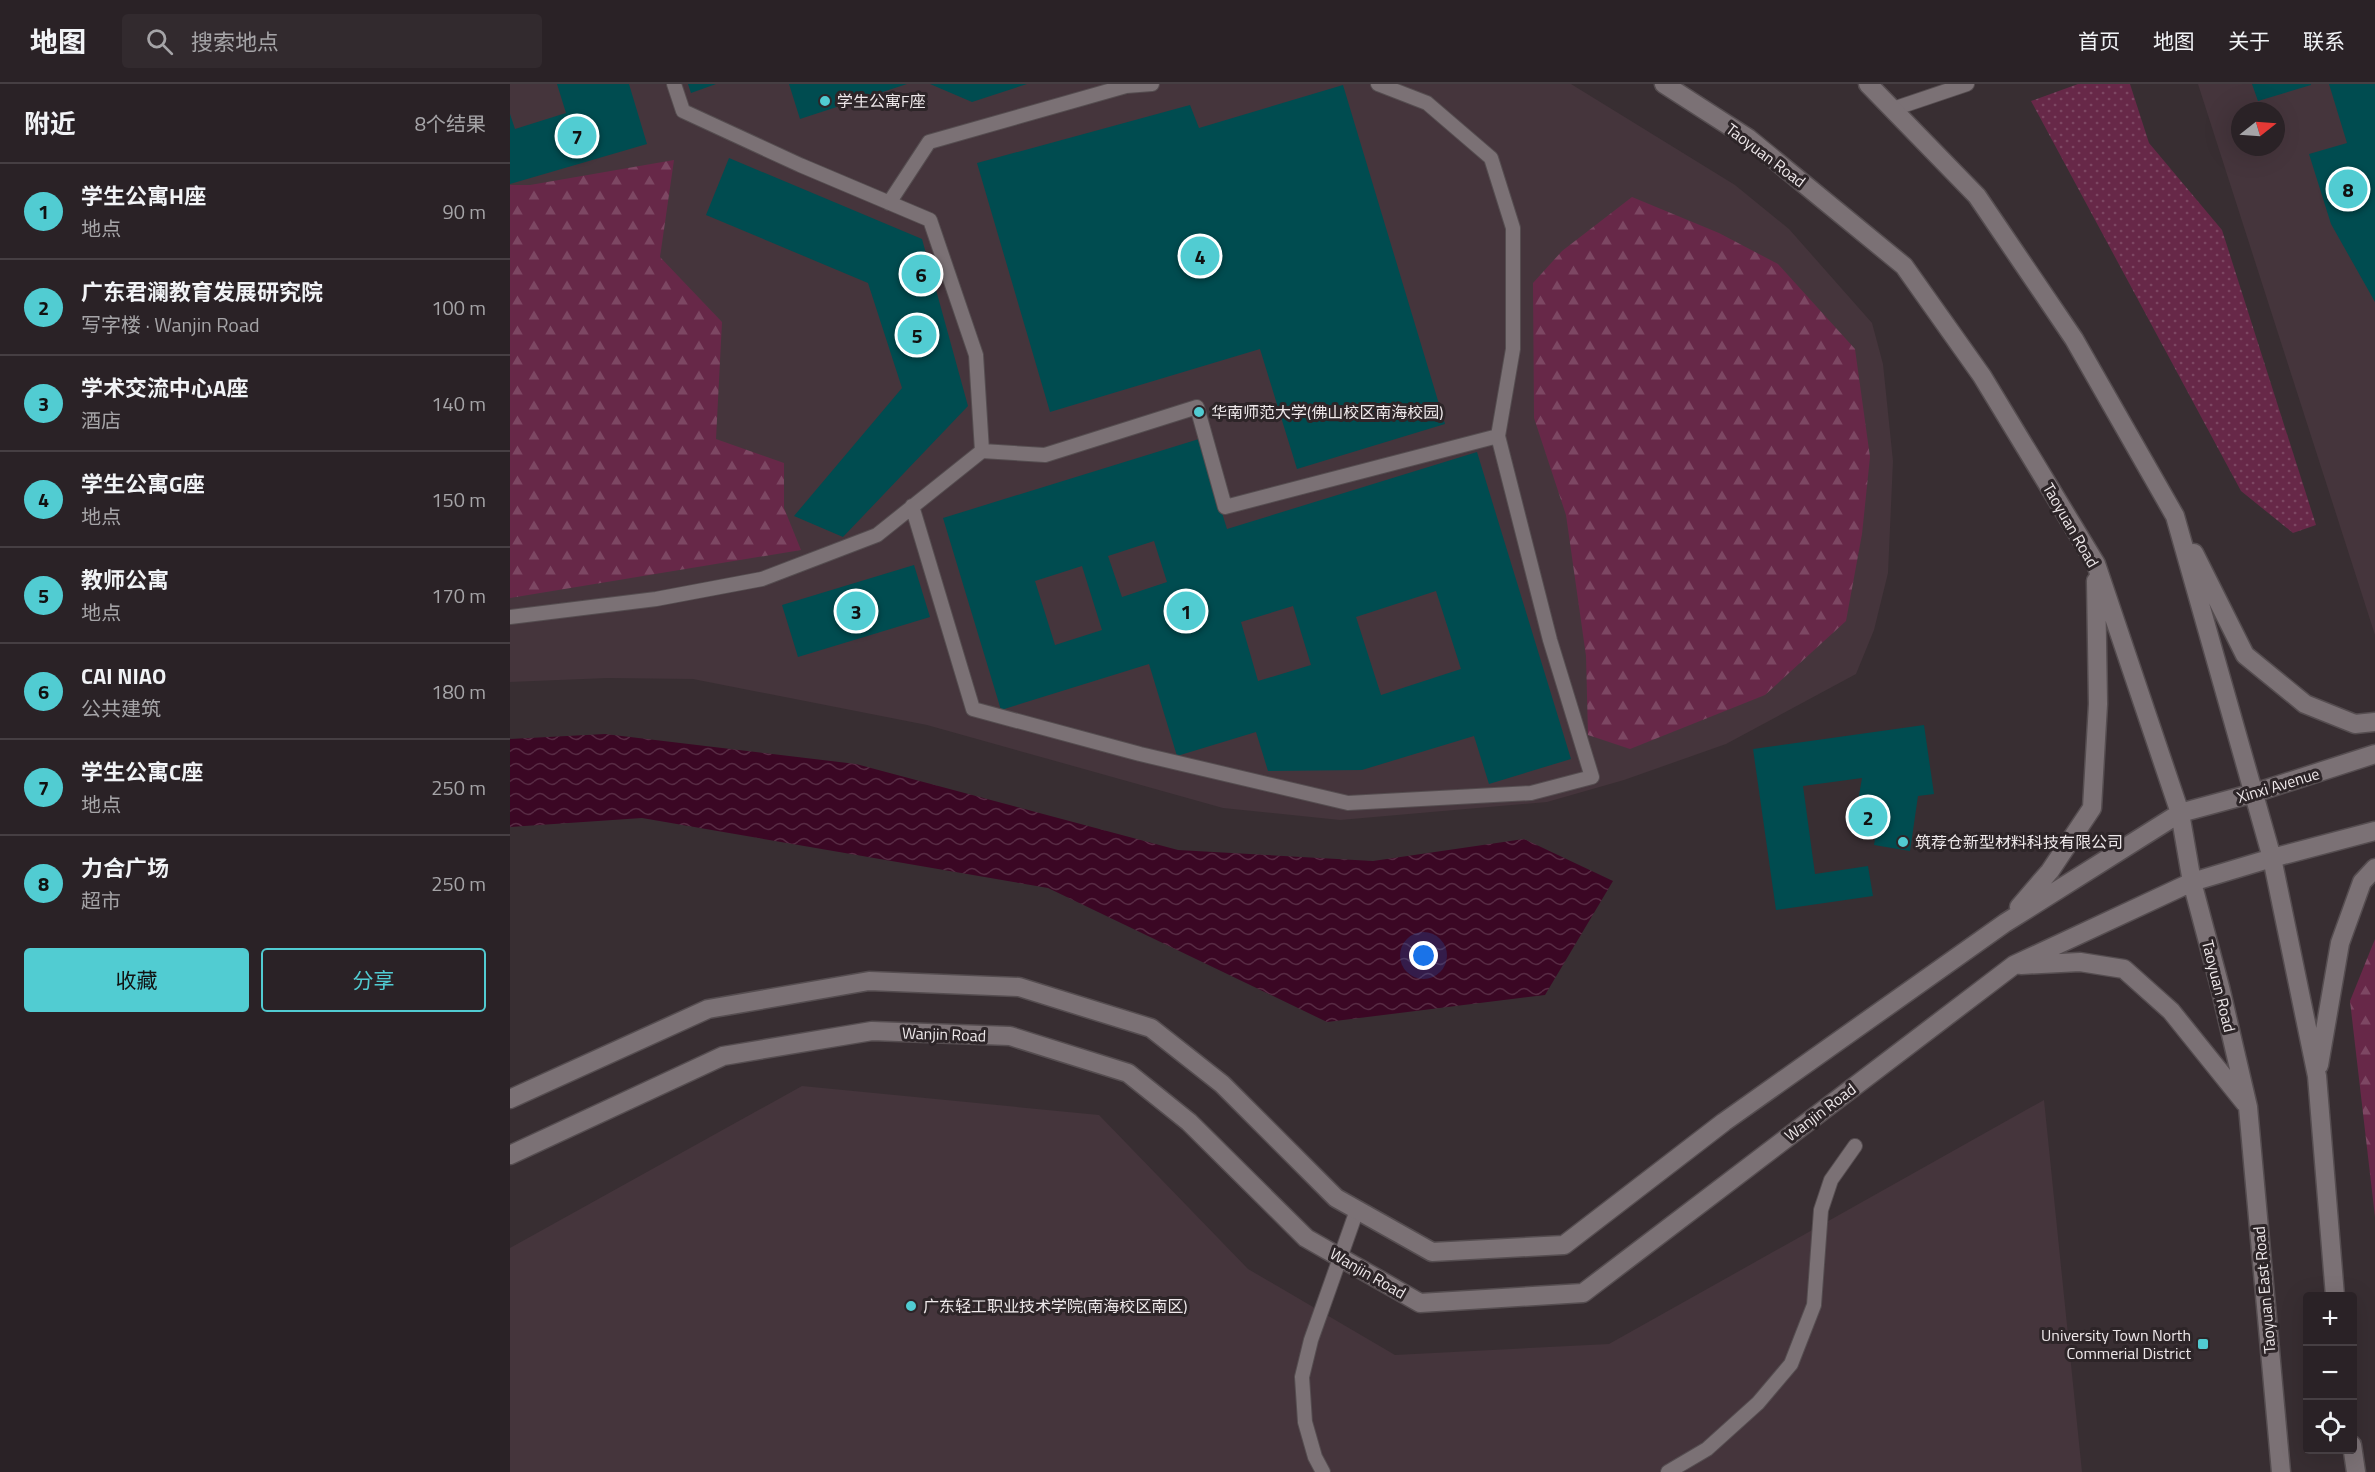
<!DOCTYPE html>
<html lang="zh">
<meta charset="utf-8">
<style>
body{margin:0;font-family:"Titillium Web","Noto Sans SC",sans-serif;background:#322a2e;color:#f1f3f6}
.controls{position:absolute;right:18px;bottom:18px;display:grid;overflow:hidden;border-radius:6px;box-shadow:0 6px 24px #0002}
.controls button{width:54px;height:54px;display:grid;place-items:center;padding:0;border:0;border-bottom:2px solid #463f43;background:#2a2226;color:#f1f3f6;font:30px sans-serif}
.compass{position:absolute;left:1721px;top:18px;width:54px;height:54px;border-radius:50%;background:#2a2226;box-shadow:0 6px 24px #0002;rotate:73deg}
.you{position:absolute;left:914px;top:872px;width:21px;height:21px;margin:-15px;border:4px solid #fff;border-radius:50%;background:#1a73e8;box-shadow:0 0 0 9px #1a73e833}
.badge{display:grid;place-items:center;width:39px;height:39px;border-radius:50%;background:#51ccd2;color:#111;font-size:20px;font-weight:700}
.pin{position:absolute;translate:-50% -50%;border:3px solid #fff;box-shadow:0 2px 6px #0006}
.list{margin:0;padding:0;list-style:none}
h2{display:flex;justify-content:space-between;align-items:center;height:78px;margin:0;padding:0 24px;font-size:26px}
h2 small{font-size:20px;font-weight:400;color:#a5a4a7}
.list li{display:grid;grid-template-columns:39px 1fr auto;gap:18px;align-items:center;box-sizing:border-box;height:96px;padding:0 24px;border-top:2px solid #463f43}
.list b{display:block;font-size:22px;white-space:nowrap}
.list p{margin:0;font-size:20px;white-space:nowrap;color:#a5a4a7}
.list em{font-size:20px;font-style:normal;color:#a5a4a7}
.actions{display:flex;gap:12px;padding:18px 24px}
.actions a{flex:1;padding:14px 0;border:2px solid #51ccd2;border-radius:6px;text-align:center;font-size:21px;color:#51ccd2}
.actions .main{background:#51ccd2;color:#111}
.icon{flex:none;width:33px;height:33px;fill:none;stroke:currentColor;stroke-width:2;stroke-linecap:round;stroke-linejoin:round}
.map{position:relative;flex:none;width:1865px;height:1388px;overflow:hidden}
header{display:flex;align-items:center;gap:36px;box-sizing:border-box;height:84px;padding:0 30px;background:#2a2226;border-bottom:2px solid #463f43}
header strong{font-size:28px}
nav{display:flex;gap:33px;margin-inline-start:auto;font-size:21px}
.search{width:420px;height:54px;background:#322a2e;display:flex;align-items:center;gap:15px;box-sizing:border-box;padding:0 21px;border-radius:6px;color:#a5a4a7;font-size:22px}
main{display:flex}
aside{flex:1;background:#2a2226}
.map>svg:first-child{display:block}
.built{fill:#45353c;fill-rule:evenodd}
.grass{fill:url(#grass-dots)}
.forest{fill:url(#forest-firs)}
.water{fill:url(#water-waves)}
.building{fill:#004c50;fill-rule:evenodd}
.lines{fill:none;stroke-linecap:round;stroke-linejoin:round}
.lane-casing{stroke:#554d50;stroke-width:16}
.secondary-casing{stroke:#554d50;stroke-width:21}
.lane{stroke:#7b7175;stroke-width:14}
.secondary{stroke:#7b7175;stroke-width:18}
.poi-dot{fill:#51ccd2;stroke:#2d2528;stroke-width:2}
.labels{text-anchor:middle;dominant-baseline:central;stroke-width:6;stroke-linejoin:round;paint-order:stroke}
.poi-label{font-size:16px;fill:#eee8ea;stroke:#2d2528;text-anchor:start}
.street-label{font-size:16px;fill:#eee8ea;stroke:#2d2528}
</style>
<header>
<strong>地图</strong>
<div class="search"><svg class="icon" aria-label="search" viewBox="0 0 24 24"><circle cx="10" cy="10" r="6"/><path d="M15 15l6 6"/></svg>搜索地点</div>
<nav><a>首页</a><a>地图</a><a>关于</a><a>联系</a></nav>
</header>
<main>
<aside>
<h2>附近<small>8个结果</small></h2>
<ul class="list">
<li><span class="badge">1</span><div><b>学生公寓H座</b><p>地点</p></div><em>90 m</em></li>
<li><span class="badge">2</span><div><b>广东君澜教育发展研究院</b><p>写字楼 · Wanjin Road</p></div><em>100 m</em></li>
<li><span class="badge">3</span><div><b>学术交流中心A座</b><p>酒店</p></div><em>140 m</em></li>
<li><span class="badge">4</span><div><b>学生公寓G座</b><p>地点</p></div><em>150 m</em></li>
<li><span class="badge">5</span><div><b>教师公寓</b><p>地点</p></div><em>170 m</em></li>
<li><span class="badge">6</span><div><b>CAI NIAO</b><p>公共建筑</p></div><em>180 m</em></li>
<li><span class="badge">7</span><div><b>学生公寓C座</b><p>地点</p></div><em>250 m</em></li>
<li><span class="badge">8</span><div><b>力合广场</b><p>超市</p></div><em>250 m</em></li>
</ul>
<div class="actions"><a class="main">收藏</a><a>分享</a></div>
</aside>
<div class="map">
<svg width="1865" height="1388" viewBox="0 0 1865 1388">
<defs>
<pattern id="grass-dots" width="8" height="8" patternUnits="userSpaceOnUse" patternTransform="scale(1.5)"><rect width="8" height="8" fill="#672848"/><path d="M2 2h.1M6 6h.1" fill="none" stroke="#7d4763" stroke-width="1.8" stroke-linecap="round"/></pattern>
<pattern id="forest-firs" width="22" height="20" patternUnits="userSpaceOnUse" patternTransform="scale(1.5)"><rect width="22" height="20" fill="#672848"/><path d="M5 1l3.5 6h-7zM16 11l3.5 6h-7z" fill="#7d4763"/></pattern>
<pattern id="water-waves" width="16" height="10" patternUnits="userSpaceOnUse" patternTransform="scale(1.5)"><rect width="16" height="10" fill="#3b0724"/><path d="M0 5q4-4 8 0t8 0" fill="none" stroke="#582b44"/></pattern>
</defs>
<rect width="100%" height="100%" fill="#382e32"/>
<!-- built -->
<path class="built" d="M0,0H1061L1225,101L1279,145L1362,239L1373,280L1383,377L1378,489L1364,546L1346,590L1216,660L1114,696L1037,718L830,736L713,724L417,641L183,595L98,594L0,598Z
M1688,0H1865V551ZM1730,27H1766V63H1730Z
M292,1002L589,1031L738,1185L885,1271L1099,1260L1534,1016L1572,1388H0V1164Z"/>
<!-- grass -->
<path class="grass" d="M1568,0H1620L1639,59L1712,146L1806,441L1783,449L1731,407L1521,17Z"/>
<!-- forest -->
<path class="forest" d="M164,76L150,173L212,238L206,355L274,379V424L291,466L0,514V101H20Z
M1122,113L1209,149L1268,180L1345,265L1360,373L1352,450L1336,537L1255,611L1120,665L1078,651L1076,572L1056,431L1024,334L1023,199L1052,167Z
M1865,855V1133L1840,917Z"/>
<!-- water -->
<path class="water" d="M95,650L346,680L668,766L863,777L1014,755L1103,797L1035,911L817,938L538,804L132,734L0,743V655Z"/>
<!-- building -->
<path class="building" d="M47,0H119L137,60L0,100V30L5,45L56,29Z
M178,0H206L181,9Z
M279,0H397L290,35Z
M420,0H517L462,18Z
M1742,0H1801V1L1748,17Z
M1819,0H1865V218L1821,140L1799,70L1837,59Z
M833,1L935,340L787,385L750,265L540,328L467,79L680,21L689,44Z
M219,74L412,155L458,322L333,453L284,432L392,304L358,199L196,131Z
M689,355L717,445L967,368L1061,675L979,700L964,652L852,686L758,687L746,648L667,672L639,580L491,626L433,434ZM644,457L657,498L612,513L598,472ZM572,482L592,546L545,561L525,497ZM926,507L951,585L871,611L846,533ZM783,522L801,581L748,597L731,538Z
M404,481L420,533L288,573L272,521Z
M1414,641L1424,710L1408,712L1400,767L1364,761L1367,743L1344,740L1352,694L1293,702L1305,790L1358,782L1363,812L1266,826L1243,665Z"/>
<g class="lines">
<!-- lane casing -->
<g class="lane-casing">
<path id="lane" d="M1383,25L1457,0
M379,119L419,58L616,2L642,0
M472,367L535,371L687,323L715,423L988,352L1003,265V144L981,74L917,19L868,0
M402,422L463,625L630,670L838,719L1021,709L1082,693L1040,556L988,352
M0,533L146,515L252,495L367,451L472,367L466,271L420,136L290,81L173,27L164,0
M813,1388L805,1373L795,1338L792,1293L801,1256L847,1126
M1158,1388L1197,1365L1248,1319L1281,1280L1304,1221L1311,1126L1321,1096L1345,1062"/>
</g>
<!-- secondary casing -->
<g class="secondary-casing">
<path id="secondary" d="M1154,0L1238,54L1394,182L1472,292L1586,480L1670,729L1682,798L1710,903L1738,1023L1771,1388
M1358,0L1467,112L1564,255L1665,432L1762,774L1807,992L1825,1212
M1684,469L1735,571L1795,620L1845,640L1865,638
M1509,823L1540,787L1582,724L1588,620L1586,497
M1511,881L1570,878L1614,885L1661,927L1735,1019
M1809,981L1830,859L1852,798L1865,784
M0,1015L198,925L359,897L509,903L641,944L712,1000L826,1114L922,1168L1054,1161L1214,1038L1495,839L1670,729L1744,709L1865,670
M0,1071L213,972L362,947L500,952L618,989L679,1038L796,1154L910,1219L1073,1209L1504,881L1682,798L1762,774L1865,747
M1842,1361L1846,1388"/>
</g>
<!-- lane -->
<use href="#lane" class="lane"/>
<!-- secondary -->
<use href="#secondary" class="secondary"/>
</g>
<!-- markers -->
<g class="poi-dot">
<circle cx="315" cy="17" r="6"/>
<circle cx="689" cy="328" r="6"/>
<circle cx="1393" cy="758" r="6"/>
<circle cx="401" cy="1222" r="6"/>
<rect x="1687" y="1254" width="12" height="12" rx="3"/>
</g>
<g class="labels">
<!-- poi labels -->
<g class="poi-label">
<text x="327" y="17">学生公寓F座</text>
<text x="701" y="328">华南师范大学(佛山校区南海校园)</text>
<text x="1405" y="758">筑荐仓新型材料科技有限公司</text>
<text x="413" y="1222">广东轻工职业技术学院(南海校区南区)</text>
<text x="1681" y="1251" text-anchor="end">University Town North<tspan x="1681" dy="18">Commerial District</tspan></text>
</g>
<!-- street labels -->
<g class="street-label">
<text transform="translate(1256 71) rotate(37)">Taoyuan Road</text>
<text transform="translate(1561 441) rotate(60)">Taoyuan Road</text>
<text transform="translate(1768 701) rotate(-17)">Xinxi Avenue</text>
<text transform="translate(1709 902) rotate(76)">Taoyuan Road</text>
<text transform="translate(434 950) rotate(2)">Wanjin Road</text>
<text transform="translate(1310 1028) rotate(-37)">Wanjin Road</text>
<text transform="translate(858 1189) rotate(30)">Wanjin Road</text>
<text transform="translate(1754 1206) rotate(-95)">Taoyuan East Road</text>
</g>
</g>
</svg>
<div class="controls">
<button>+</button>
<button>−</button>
<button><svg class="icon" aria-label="locate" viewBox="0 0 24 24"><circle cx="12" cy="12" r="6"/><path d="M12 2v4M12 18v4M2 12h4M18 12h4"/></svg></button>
</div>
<svg class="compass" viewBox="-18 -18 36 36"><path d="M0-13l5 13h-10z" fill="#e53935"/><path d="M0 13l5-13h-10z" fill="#a5a4a7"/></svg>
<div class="you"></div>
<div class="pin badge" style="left:676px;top:527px">1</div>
<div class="pin badge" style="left:1358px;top:733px">2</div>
<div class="pin badge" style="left:346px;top:527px">3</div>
<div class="pin badge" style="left:690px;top:172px">4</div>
<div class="pin badge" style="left:407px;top:251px">5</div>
<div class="pin badge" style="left:411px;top:190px">6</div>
<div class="pin badge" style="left:67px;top:52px">7</div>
<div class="pin badge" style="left:1838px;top:105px">8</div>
</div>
</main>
